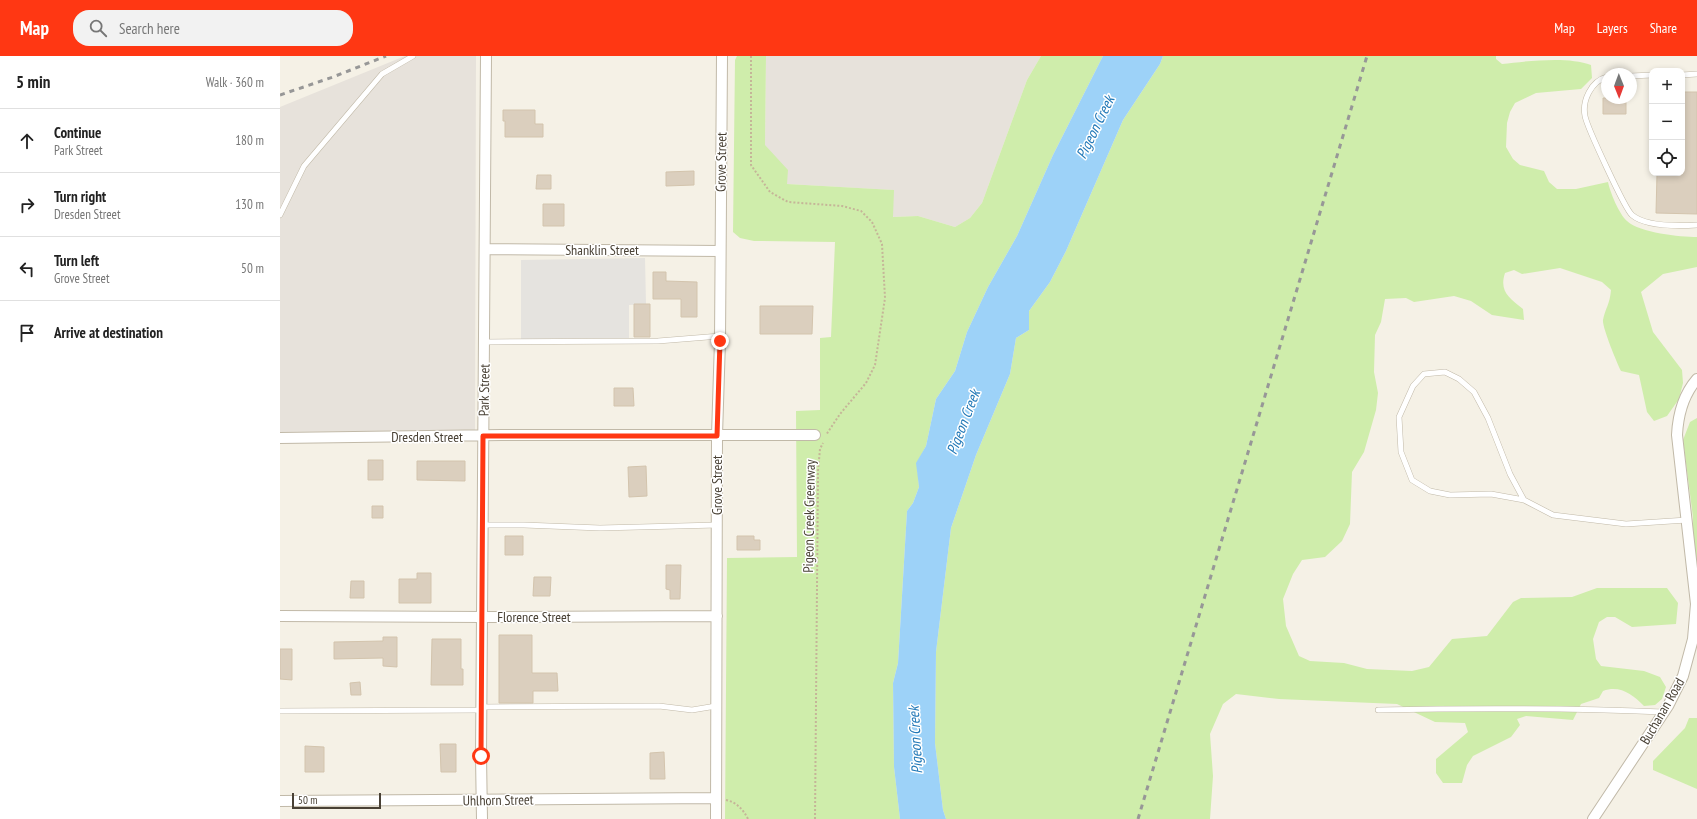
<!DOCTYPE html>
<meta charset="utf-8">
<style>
body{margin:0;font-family:"PT Sans Narrow",sans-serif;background:#f2f2f2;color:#222}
.controls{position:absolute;right:12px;top:12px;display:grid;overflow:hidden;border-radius:8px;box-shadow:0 2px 6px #0003}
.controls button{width:36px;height:36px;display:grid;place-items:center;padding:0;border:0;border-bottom:1px solid #e0e0e0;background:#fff;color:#222;font:20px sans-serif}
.compass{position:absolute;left:1321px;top:12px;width:36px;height:36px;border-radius:50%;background:#fff;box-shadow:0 2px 6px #0003;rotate:179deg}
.scale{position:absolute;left:12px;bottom:10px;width:89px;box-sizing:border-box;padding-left:4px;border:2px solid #494135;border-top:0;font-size:11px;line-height:14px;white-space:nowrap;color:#494135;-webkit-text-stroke:3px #fff;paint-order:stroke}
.stop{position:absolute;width:12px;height:12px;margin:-9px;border:3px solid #ff3713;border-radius:50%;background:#fff}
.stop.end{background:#ff3713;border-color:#fff;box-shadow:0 1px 4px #0008}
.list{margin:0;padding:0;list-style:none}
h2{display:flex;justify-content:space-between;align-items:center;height:52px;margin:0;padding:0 16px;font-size:17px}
h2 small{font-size:13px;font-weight:400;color:#767676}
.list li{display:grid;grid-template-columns:26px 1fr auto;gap:12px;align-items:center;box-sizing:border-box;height:64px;padding:0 16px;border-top:1px solid #e0e0e0}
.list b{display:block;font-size:15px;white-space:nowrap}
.list p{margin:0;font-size:13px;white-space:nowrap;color:#767676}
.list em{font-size:13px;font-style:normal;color:#767676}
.icon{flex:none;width:22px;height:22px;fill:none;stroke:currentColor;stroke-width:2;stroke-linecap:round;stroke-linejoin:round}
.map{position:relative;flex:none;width:1417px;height:763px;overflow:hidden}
header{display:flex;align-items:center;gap:24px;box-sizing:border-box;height:56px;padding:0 20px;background:#ff3713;color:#fff}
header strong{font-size:19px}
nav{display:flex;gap:22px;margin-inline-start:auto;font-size:14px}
.search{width:280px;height:36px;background:#f2f2f2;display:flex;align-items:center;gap:10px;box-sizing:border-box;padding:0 14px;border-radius:16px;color:#767676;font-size:15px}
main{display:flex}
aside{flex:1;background:#fff}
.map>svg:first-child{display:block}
.industrial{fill:#e7e2db}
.green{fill:#cfedab}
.parking{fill:#e5e3df}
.water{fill:#9dd2f8}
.building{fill:#dbcfbe;stroke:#d3c4ad}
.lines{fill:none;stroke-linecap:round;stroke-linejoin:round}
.service-casing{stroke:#c1b9a8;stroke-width:6}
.minor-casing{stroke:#c1b9a8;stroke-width:12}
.path{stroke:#c5b598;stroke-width:2;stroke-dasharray:2 2;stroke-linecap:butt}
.service{stroke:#fff;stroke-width:5}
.minor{stroke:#fff;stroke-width:10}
.rail{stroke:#979797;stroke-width:3;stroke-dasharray:5 5;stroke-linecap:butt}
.route{stroke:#ff3713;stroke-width:5}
.labels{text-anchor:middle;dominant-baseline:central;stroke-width:3;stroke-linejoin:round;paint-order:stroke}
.street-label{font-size:14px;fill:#494135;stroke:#fff}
.water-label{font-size:15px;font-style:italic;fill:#2178b7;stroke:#fff}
</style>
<header>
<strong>Map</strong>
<div class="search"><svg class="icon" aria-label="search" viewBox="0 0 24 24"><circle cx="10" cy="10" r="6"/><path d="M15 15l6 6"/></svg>Search here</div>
<nav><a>Map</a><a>Layers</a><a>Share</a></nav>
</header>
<main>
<aside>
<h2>5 min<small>Walk · 360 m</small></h2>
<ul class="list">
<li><svg class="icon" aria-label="ahead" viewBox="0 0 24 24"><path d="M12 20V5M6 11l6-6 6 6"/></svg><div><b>Continue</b><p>Park Street</p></div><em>180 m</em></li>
<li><svg class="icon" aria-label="right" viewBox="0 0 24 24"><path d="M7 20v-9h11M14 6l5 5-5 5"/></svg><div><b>Turn right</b><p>Dresden Street</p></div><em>130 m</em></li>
<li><svg class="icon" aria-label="left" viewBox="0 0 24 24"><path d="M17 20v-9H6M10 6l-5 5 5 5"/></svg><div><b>Turn left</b><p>Grove Street</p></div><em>50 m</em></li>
<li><svg class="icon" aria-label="arrive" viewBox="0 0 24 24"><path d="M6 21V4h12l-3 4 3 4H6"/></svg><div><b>Arrive at destination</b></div></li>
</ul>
</aside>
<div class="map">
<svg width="1417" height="763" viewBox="0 0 1417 763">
<rect width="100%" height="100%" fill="#f5f1e6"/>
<!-- industrial -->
<path class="industrial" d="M125,0H196L195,374L0,376V51Z
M486,0H761L747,24L702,147L690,162L675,171L638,160L612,161L613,134L507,128L485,90Z"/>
<!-- green -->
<path class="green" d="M457,0H486L485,89L508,114L507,128L614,134L613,161L638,160L675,171L690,162L702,147L747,24L761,0H823L773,99L737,180L708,231L687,276L675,315L656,343L646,390L637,407L639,431L633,447L627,455L618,607L613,627L614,711L620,763H445L447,502L517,501L516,355L540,354V282L551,281L555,186L474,185L460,182L453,176L455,4Z
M883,0H1216V3L1222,8C1248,5 1288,0 1311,9L1312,22L1301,33L1256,37L1235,47L1230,56L1227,67L1226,91L1233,103L1240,109L1264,115L1269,126L1277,133H1296L1328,126C1330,136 1339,158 1347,165C1360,177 1400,181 1417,181V211L1383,218L1361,236L1373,276L1402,314L1403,327L1399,343L1387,360L1374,365L1367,356L1359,319L1341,315C1337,307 1322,271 1323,264C1325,253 1330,248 1331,234L1322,226L1280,212L1242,218L1234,214L1225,217C1219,235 1229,242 1243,253L1244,264L1212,259L1191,245L1174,240L1134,246L1126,242L1105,243L1101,266L1095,279L1094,316L1098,337L1096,354L1084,396L1072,416L1070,468L1062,485L1045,501L1022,504L1013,518L1003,543L1006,570L1019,600L1030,605L1064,607L1087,613L1132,615L1149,611L1172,583L1207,580L1233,546L1241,542L1292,541L1317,532H1387L1398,547L1396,568L1352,571L1335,561H1327L1319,566L1313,583L1316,603L1321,610L1364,615L1380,621L1386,631L1382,643L1375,649L1364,650C1352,638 1340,629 1323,635L1319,642L1301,648L1293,664L1246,660L1237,663L1240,669L1231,681L1193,700L1187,709L1182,727H1163L1156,717V703L1188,676L1185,667L1155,666L1117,648L999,643L956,638L943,648L930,678L933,720L930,763H666L663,754L655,687L656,596L671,472L696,399L730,318L736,282L749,274V255L770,226L786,195L843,64L880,8Z
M1417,362V504L1413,497V461L1403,384L1410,366Z
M1409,662H1417V733L1373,714V705L1405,672Z"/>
<!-- parking -->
<path class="parking" d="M365,202L366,248L349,249V282L241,283V204Z"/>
<!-- water -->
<path class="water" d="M823,0H883L880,8L843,64L786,195L770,226L749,255V274L736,282L730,318L696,399L671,472L656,596L655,687L663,754L666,763H620L614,711L613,627L618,607L627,455L633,447L639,431L636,407L646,390L656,343L675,315L687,276L708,231L737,180L773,99Z"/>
<!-- building -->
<path class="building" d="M1402,36H1417V158L1376,157L1377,118H1402Z
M1323,42H1346V58H1323Z
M223,54H255V68H263V81H225V65H223Z
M414,115V129L386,130V116Z
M257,119H271V133H256Z
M263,148H284V170H263Z
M373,216H386V225L417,226V261H401V243H373Z
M354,248H370V281H354Z
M480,250H533L532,278H480Z
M334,332H353L354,350H334Z
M88,404H103V424H88Z
M137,405H185V425L137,424Z
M366,410L367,440L349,441L348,411Z
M92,450H103V462H92Z
M225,480H243V499H225Z
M457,480H474V484H480V494H457Z
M386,509H401L400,543H390V534L386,533Z
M137,517H151V547H119V523H137Z
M254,521H271L270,540H253Z
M71,525H84V542H70Z
M219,579H252V617H277L278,635H253V647H219Z
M103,581H117V611L103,610V602L54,603V586L103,585Z
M152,583H181V613H183V629H151Z
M0,593H12V624L0,623Z
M80,626L81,639H71L70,627Z
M160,688H176V716H161Z
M25,690L44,691V716H25Z
M384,696L385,723H370V697Z"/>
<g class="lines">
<!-- service casing -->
<g class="service-casing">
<path id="service" d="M1402,19L1417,18
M1351,20L1372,19
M1327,21C1311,25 1302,45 1305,60C1307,71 1345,153 1352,159C1366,171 1400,170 1417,169
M0,159L24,110L102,18L133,0
M205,286L378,285L440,280
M1244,444L1211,438L1170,439L1150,435L1132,424L1121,396L1119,361L1133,330L1144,318L1165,316L1179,323L1194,336L1208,362L1230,418L1244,444L1273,459L1346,468L1407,464
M203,469H244L320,472L437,469
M201,651L379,650L412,654L436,650
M1098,654C1194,652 1288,652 1383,656
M0,655L201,654"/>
</g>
<!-- minor casing -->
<g class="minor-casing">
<path id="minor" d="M205,193L440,195
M0,382L222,379H535
M0,560L202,561L437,560
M0,745L436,742
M202,763L201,700L206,0
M436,763L437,379L440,285L442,0
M1313,763L1388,650L1403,620L1413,583L1416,548L1397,379C1398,359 1404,338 1417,323"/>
</g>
<!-- path -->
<path class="path" d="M471,0V109L490,136L508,146L562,150L581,155L592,166L602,188L605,242L595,309L586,327L560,358L546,379
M446,744C456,746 463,753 468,763
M535,763L538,415L540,393L543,387"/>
<!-- service -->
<use href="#service" class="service"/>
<!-- minor -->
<use href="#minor" class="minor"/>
<!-- rail -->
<path class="rail" d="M0,39L53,21L106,0
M858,763L1087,0"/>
</g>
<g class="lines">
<!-- route -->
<path class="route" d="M201,700L203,380H437L440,285"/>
</g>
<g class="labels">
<!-- street labels -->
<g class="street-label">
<text transform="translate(441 106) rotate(-89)">Grove Street</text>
<text x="322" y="194">Shanklin Street</text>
<text transform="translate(204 334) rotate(-89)">Park Street</text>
<text x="147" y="381">Dresden Street</text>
<text transform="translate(437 429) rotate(-90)">Grove Street</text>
<text transform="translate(529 460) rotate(-89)">Pigeon Creek Greenway</text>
<text x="254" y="561">Florence Street</text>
<text transform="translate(1382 655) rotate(-60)">Buchanan Road</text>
<text transform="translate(218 744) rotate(-1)">Uhlhorn Street</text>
</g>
<!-- water labels -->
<g class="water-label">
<text transform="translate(815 71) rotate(-64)">Pigeon Creek</text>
<text transform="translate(683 366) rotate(-69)">Pigeon Creek</text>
<text transform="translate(635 684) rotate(-93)">Pigeon Creek</text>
</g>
</g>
</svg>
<div class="controls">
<button>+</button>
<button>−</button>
<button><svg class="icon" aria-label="locate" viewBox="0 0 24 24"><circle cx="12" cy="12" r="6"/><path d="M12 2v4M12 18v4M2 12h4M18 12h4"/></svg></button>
</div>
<svg class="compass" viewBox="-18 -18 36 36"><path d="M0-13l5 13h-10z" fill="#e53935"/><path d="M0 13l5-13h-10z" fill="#767676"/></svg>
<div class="scale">50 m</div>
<div class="stop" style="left:201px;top:700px"></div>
<div class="stop end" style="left:440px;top:285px"></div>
</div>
</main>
